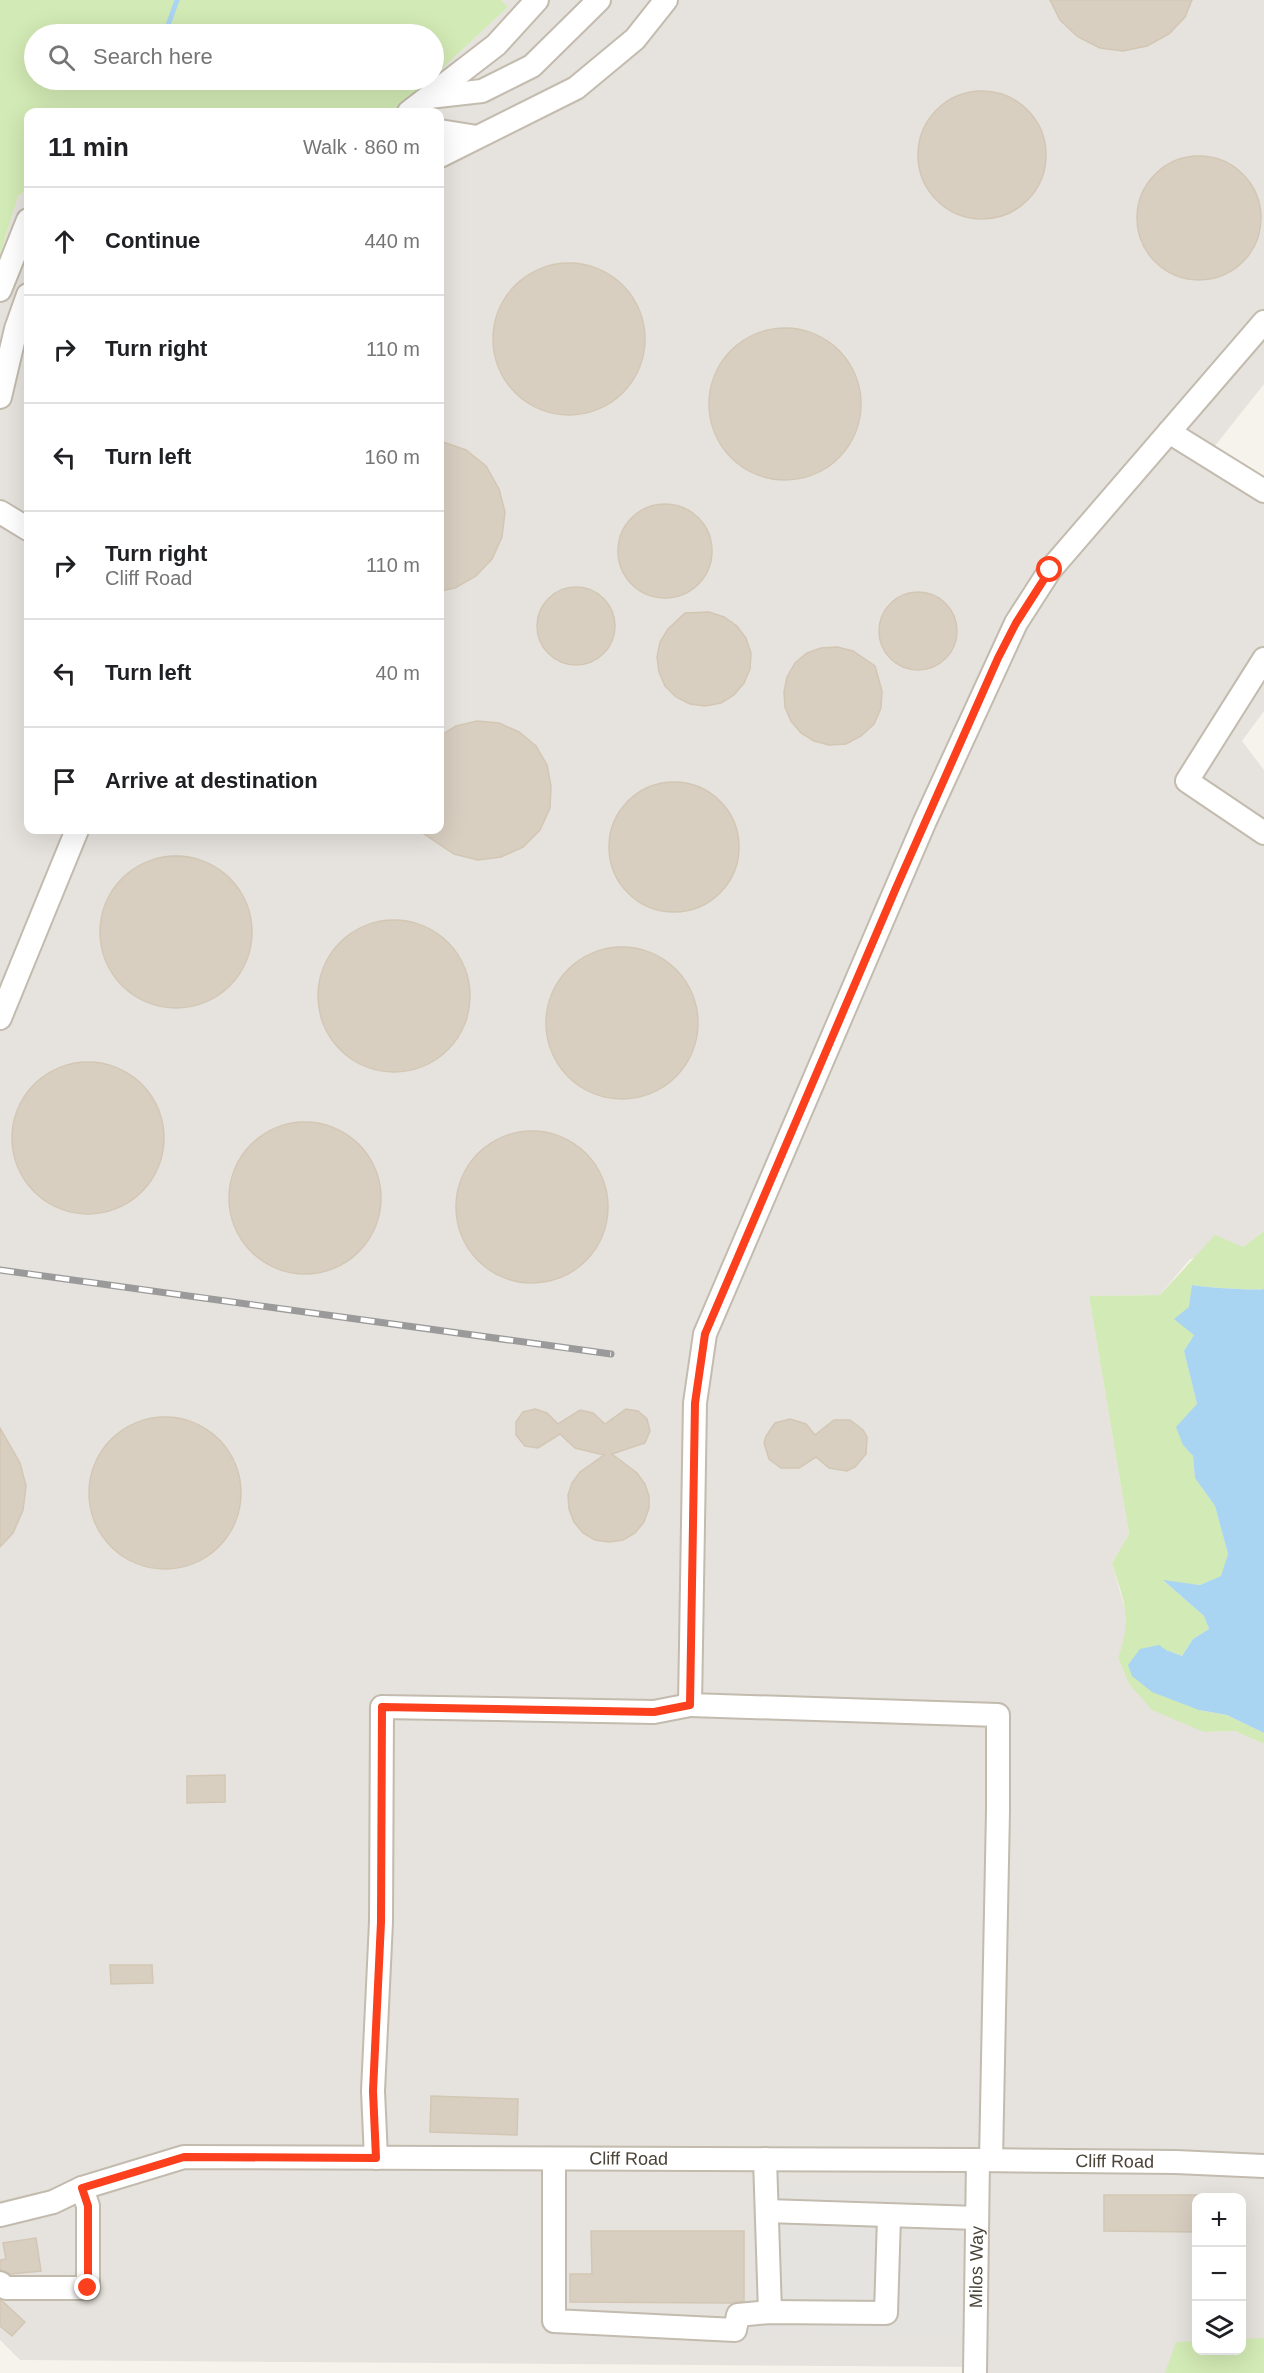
<!DOCTYPE html>
<meta charset="utf-8">
<style>
body{margin:0;font-family:Arial,sans-serif;background:#f2f2f2;color:#202124}
.controls{position:absolute;right:18px;bottom:18px;display:grid;overflow:hidden;border-radius:12px;box-shadow:0 6px 24px #0002}
.controls button{width:54px;height:54px;display:grid;place-items:center;padding:0;border:0;border-bottom:2px solid #e0e0e0;background:#fff;color:#202124;font:30px sans-serif}
.stop{position:absolute;width:18px;height:18px;margin:-14px;border:4px solid #fc3f1d;border-radius:50%;background:#fff}
.stop.end{background:#fc3f1d;border-color:#fff;box-shadow:0 2px 6px #0008}
.list{margin:0;padding:0;list-style:none}
h2{display:flex;justify-content:space-between;align-items:center;height:78px;margin:0;padding:0 24px;font-size:26px}
h2 small{font-size:20px;font-weight:400;color:#757577}
.list li{display:grid;grid-template-columns:39px 1fr auto;gap:18px;align-items:center;box-sizing:border-box;height:108px;padding:0 24px;border-top:2px solid #e0e0e0}
.list b{display:block;font-size:22px;white-space:nowrap}
.list p{margin:0;font-size:20px;white-space:nowrap;color:#757577}
.list em{font-size:20px;font-style:normal;color:#757577}
.icon{flex:none;width:33px;height:33px;fill:none;stroke:currentColor;stroke-width:2;stroke-linecap:round;stroke-linejoin:round}
.map{position:relative;flex:none;width:1264px;height:2373px;overflow:hidden}
.search{position:absolute;background:#fff;box-shadow:0 6px 24px #0002;left:24px;top:24px;width:420px;height:66px;display:flex;align-items:center;gap:15px;box-sizing:border-box;padding:0 21px;border-radius:33px;color:#757577;font-size:22px}
.panel{position:absolute;background:#fff;box-shadow:0 6px 24px #0002;left:24px;top:108px;width:420px;height:726px;border-radius:12px}
.map>svg:first-child{display:block}
.industrial{fill:#e6e2dd;fill-rule:evenodd}
.green{fill:#d2eab5}
.parking{fill:#e5e3e0}
.water{fill:#a9d4f2}
.lines{fill:none;stroke-linecap:round;stroke-linejoin:round}
.stream{stroke:#a9d4f2;stroke-width:5}
.building{fill:#d8cfc1;stroke:#d3c7b4;stroke-width:1.5}
.minor-casing{stroke:#c2bbae;stroke-width:26}
.minor{stroke:#fff;stroke-width:22}
.rail-casing{stroke:#9a9a9a;stroke-width:7}
.rail{stroke:#fff;stroke-width:4.5;stroke-dasharray:14;stroke-linecap:butt}
.route{stroke:#fc3f1d;stroke-width:8}
.labels{text-anchor:middle;dominant-baseline:central;stroke-width:6;stroke-linejoin:round;paint-order:stroke}
.street-label{font-size:18px;fill:#4b4439;stroke:#fff}
</style>
<div class="map">
<svg width="1264" height="2373" viewBox="0 0 1264 2373">
<rect width="100%" height="100%" fill="#f6f3ec"/>
<!-- industrial -->
<path class="industrial" d="M501,0H1264V384L1211,451L1264,484V711L1242,741L1264,770V1231L1243,1247L1190,1259L1160,1295L1089,1296L1129,1534L1112,1563L1126,1613L1127,1634L1118,1658L1129,1684L1204,1732L1235,1731L1264,1744V2373H984V2367L20,2360L0,2340V255L18,196L28,189V830H440V112H317L399,108L430,80H434V76L508,7ZM1196,2198H1242V2350H1196Z"/>
<!-- green -->
<path class="green" d="M0,0H501L508,7L434,76V34H34V80H430L398,108L317,112H28V189L18,196L0,255Z
M1264,1231V1289C1257,1291 1201,1287 1192,1285L1194,1335L1184,1351L1197,1404L1183,1445L1193,1456L1195,1478L1215,1506L1228,1554L1222,1576L1200,1585L1164,1581L1204,1616L1209,1629L1193,1639L1182,1656L1166,1650L1199,1710L1227,1715L1264,1733V1744L1235,1731L1204,1732L1152,1710L1129,1684L1118,1658C1133,1617 1124,1603 1112,1563L1129,1534L1089,1296L1160,1295L1215,1235L1243,1247Z
M1264,2338V2373H1165L1176,2342L1196,2341V2350H1242V2339Z"/>
<!-- parking -->
<path class="parking" d="M755,2181L963,2185L961,2336L757,2335Z"/>
<!-- water -->
<path class="water" d="M1192,1285C1201,1287 1257,1291 1264,1289V1733L1227,1715L1199,1710L1152,1692L1132,1676L1128,1665L1140,1649L1159,1645L1166,1650L1182,1656L1193,1639L1209,1629L1204,1616L1163,1580L1200,1585L1221,1576L1228,1554L1215,1506L1195,1478L1193,1456L1183,1445L1176,1427L1197,1404L1184,1351L1194,1335L1174,1319L1189,1307Z"/>
<g class="lines">
<!-- stream -->
<path class="stream" d="M165,34L177,0"/>
</g>
<!-- building -->
<path class="building" d="M1050,0H1192L1185,17L1169,34L1147,46L1123,51L1100,48L1078,37L1060,20Z
M918 155a64 64 0 1 1 128 0a64 64 0 1 1-128 0Z
M1137 218a62 62 0 1 1 124 0a62 62 0 1 1-124 0Z
M493 339a76 76 0 1 1 152 0a76 76 0 1 1-152 0Z
M709 404a76 76 0 1 1 152 0a76 76 0 1 1-152 0Z
M440,441L466,450L486,466L499,489L505,512L502,537L492,559L476,576L455,588L440,591Z
M618 551a47 47 0 1 1 94 0a47 47 0 1 1-94 0Z
M537 626a39 39 0 1 1 78 0a39 39 0 1 1-78 0Z
M879 631a39 39 0 1 1 78 0a39 39 0 1 1-78 0Z
M709,612L724,617L737,626L746,638L751,653L750,669L744,683L734,695L721,703L705,706L690,704L676,697L665,686L659,672L657,657L660,642L668,629L685,613Z
M837,647L853,651L875,666L882,691L881,708L874,724L861,736L846,744L829,745L814,741L801,733L791,721L785,707L784,692L787,677L795,663L807,653L821,648Z
M477,721L499,723L519,732L536,746L547,765L551,786L550,808L540,830L523,847L501,857L478,860L454,854L418,830H440V736L456,726Z
M609 847a65 65 0 1 1 130 0a65 65 0 1 1-130 0Z
M100 932a76 76 0 1 1 152 0a76 76 0 1 1-152 0Z
M318 996a76 76 0 1 1 152 0a76 76 0 1 1-152 0Z
M546 1023a76 76 0 1 1 152 0a76 76 0 1 1-152 0Z
M12 1138a76 76 0 1 1 152 0a76 76 0 1 1-152 0Z
M229 1198a76 76 0 1 1 152 0a76 76 0 1 1-152 0Z
M456 1207a76 76 0 1 1 152 0a76 76 0 1 1-152 0Z
M535,1409L547,1413L558,1424L580,1410L593,1413L605,1424L626,1409L638,1411L647,1419L650,1431L645,1443L612,1454L637,1473L645,1484L649,1496V1508L644,1522L635,1533L623,1540L609,1542L595,1540L583,1533L574,1522L569,1509L568,1495L572,1483L580,1472L604,1455L575,1448L560,1434L538,1448L525,1446L516,1435V1422L523,1412Z
M89 1493a76 76 0 1 1 152 0a76 76 0 1 1-152 0Z
M790,1419L806,1424L815,1435L834,1420H850L863,1430L867,1437L866,1454L855,1467L847,1471L829,1468L816,1457L799,1468H781L769,1459L764,1443L766,1436L775,1423Z
M0,1428L20,1463L26,1486L23,1510L13,1533L0,1547Z
M225,1775V1802L187,1803V1776Z
M110,1965H152L153,1983L111,1984Z
M431,2096L518,2099L517,2135L430,2132Z
M1104,2195H1197V2232L1104,2231Z
M591,2231H744V2301L732,2303L570,2302V2274H592Z
M36,2238L41,2271L11,2274L0,2270V2260L6,2259L3,2243Z
M0,2299L25,2322L12,2336L0,2326Z"/>
<g class="lines">
<!-- minor casing -->
<g class="minor-casing">
<g id="minor">
<path d="M429,97L482,91L532,66L599,0"/>
<path d="M409,112L496,45L537,0"/>
<path d="M440,131L477,137"/>
<path d="M440,156L576,88L635,39L666,0"/>
<path d="M0,290L28,220"/>
<path d="M0,397L16,329L28,295"/>
<path d="M1169,432L1264,491"/>
<path d="M0,512L28,529"/>
<path d="M1264,659L1187,781L1264,833"/>
<path d="M0,1018L77,830"/>
<path d="M376,2158L373,2091L381,1922L382,1707L654,1712L690,1705"/>
<path d="M554,2159V2321L735,2330L738,2315L770,2312L886,2313L889,2217"/>
<path d="M765,2159L770,2312"/>
<path d="M991,2160L998,1811V1715L690,1705L695,1403L705,1334L925,821L1016,623L1050,570L1264,322"/>
<path d="M767,2211L977,2218"/>
<path id="s1" d="M0,2215L53,2202L82,2188L184,2157L978,2160L1176,2162L1264,2166"/>
<path d="M0,2283L6,2288H88V2206L82,2188"/>
<path id="s2" d="M975,2373L978,2160"/>
</g>
</g>
<!-- minor -->
<use href="#minor" class="minor"/>
<!-- rail casing -->
<g class="rail-casing">
<path id="rail" d="M0,1270L611,1354"/>
</g>
<!-- rail -->
<use href="#rail" class="rail"/>
</g>
<g class="lines">
<!-- route -->
<path class="route" d="M88,2288V2206L82,2188L184,2157L376,2158L373,2091L381,1922L382,1707L654,1712L690,1705L695,1403L705,1334L896,888L998,658L1016,623L1050,570"/>
</g>
<g class="labels">
<!-- street labels -->
<g class="street-label">
<text stroke="none"><textPath href="#s1" startOffset="638">Cliff Road</textPath></text>
<text stroke="none"><textPath href="#s1" startOffset="1124">Cliff Road</textPath></text>
<text stroke="none"><textPath href="#s2" startOffset="106">Milos Way</textPath></text>
</g>
</g>
</svg>
<div class="controls">
<button>+</button>
<button>−</button>
<button><svg class="icon" aria-label="layers" viewBox="0 0 24 24"><path d="M12 4l9 5-9 5-9-5zM3 14l9 5 9-5"/></svg></button>
</div>
<div class="stop" style="left:1050px;top:570px"></div>
<div class="stop end" style="left:88px;top:2288px"></div>
<div class="search"><svg class="icon" aria-label="search" viewBox="0 0 24 24"><circle cx="10" cy="10" r="6"/><path d="M15 15l6 6"/></svg>Search here</div>
<section class="panel">
<h2>11 min<small>Walk · 860 m</small></h2>
<ul class="list">
<li><svg class="icon" aria-label="ahead" viewBox="0 0 24 24"><path d="M12 20V5M6 11l6-6 6 6"/></svg><div><b>Continue</b></div><em>440 m</em></li>
<li><svg class="icon" aria-label="right" viewBox="0 0 24 24"><path d="M7 20v-9h11M14 6l5 5-5 5"/></svg><div><b>Turn right</b></div><em>110 m</em></li>
<li><svg class="icon" aria-label="left" viewBox="0 0 24 24"><path d="M17 20v-9H6M10 6l-5 5 5 5"/></svg><div><b>Turn left</b></div><em>160 m</em></li>
<li><svg class="icon" aria-label="right" viewBox="0 0 24 24"><path d="M7 20v-9h11M14 6l5 5-5 5"/></svg><div><b>Turn right</b><p>Cliff Road</p></div><em>110 m</em></li>
<li><svg class="icon" aria-label="left" viewBox="0 0 24 24"><path d="M17 20v-9H6M10 6l-5 5 5 5"/></svg><div><b>Turn left</b></div><em>40 m</em></li>
<li><svg class="icon" aria-label="arrive" viewBox="0 0 24 24"><path d="M6 21V4h12l-3 4 3 4H6"/></svg><div><b>Arrive at destination</b></div></li>
</ul>
</section>
</div>
